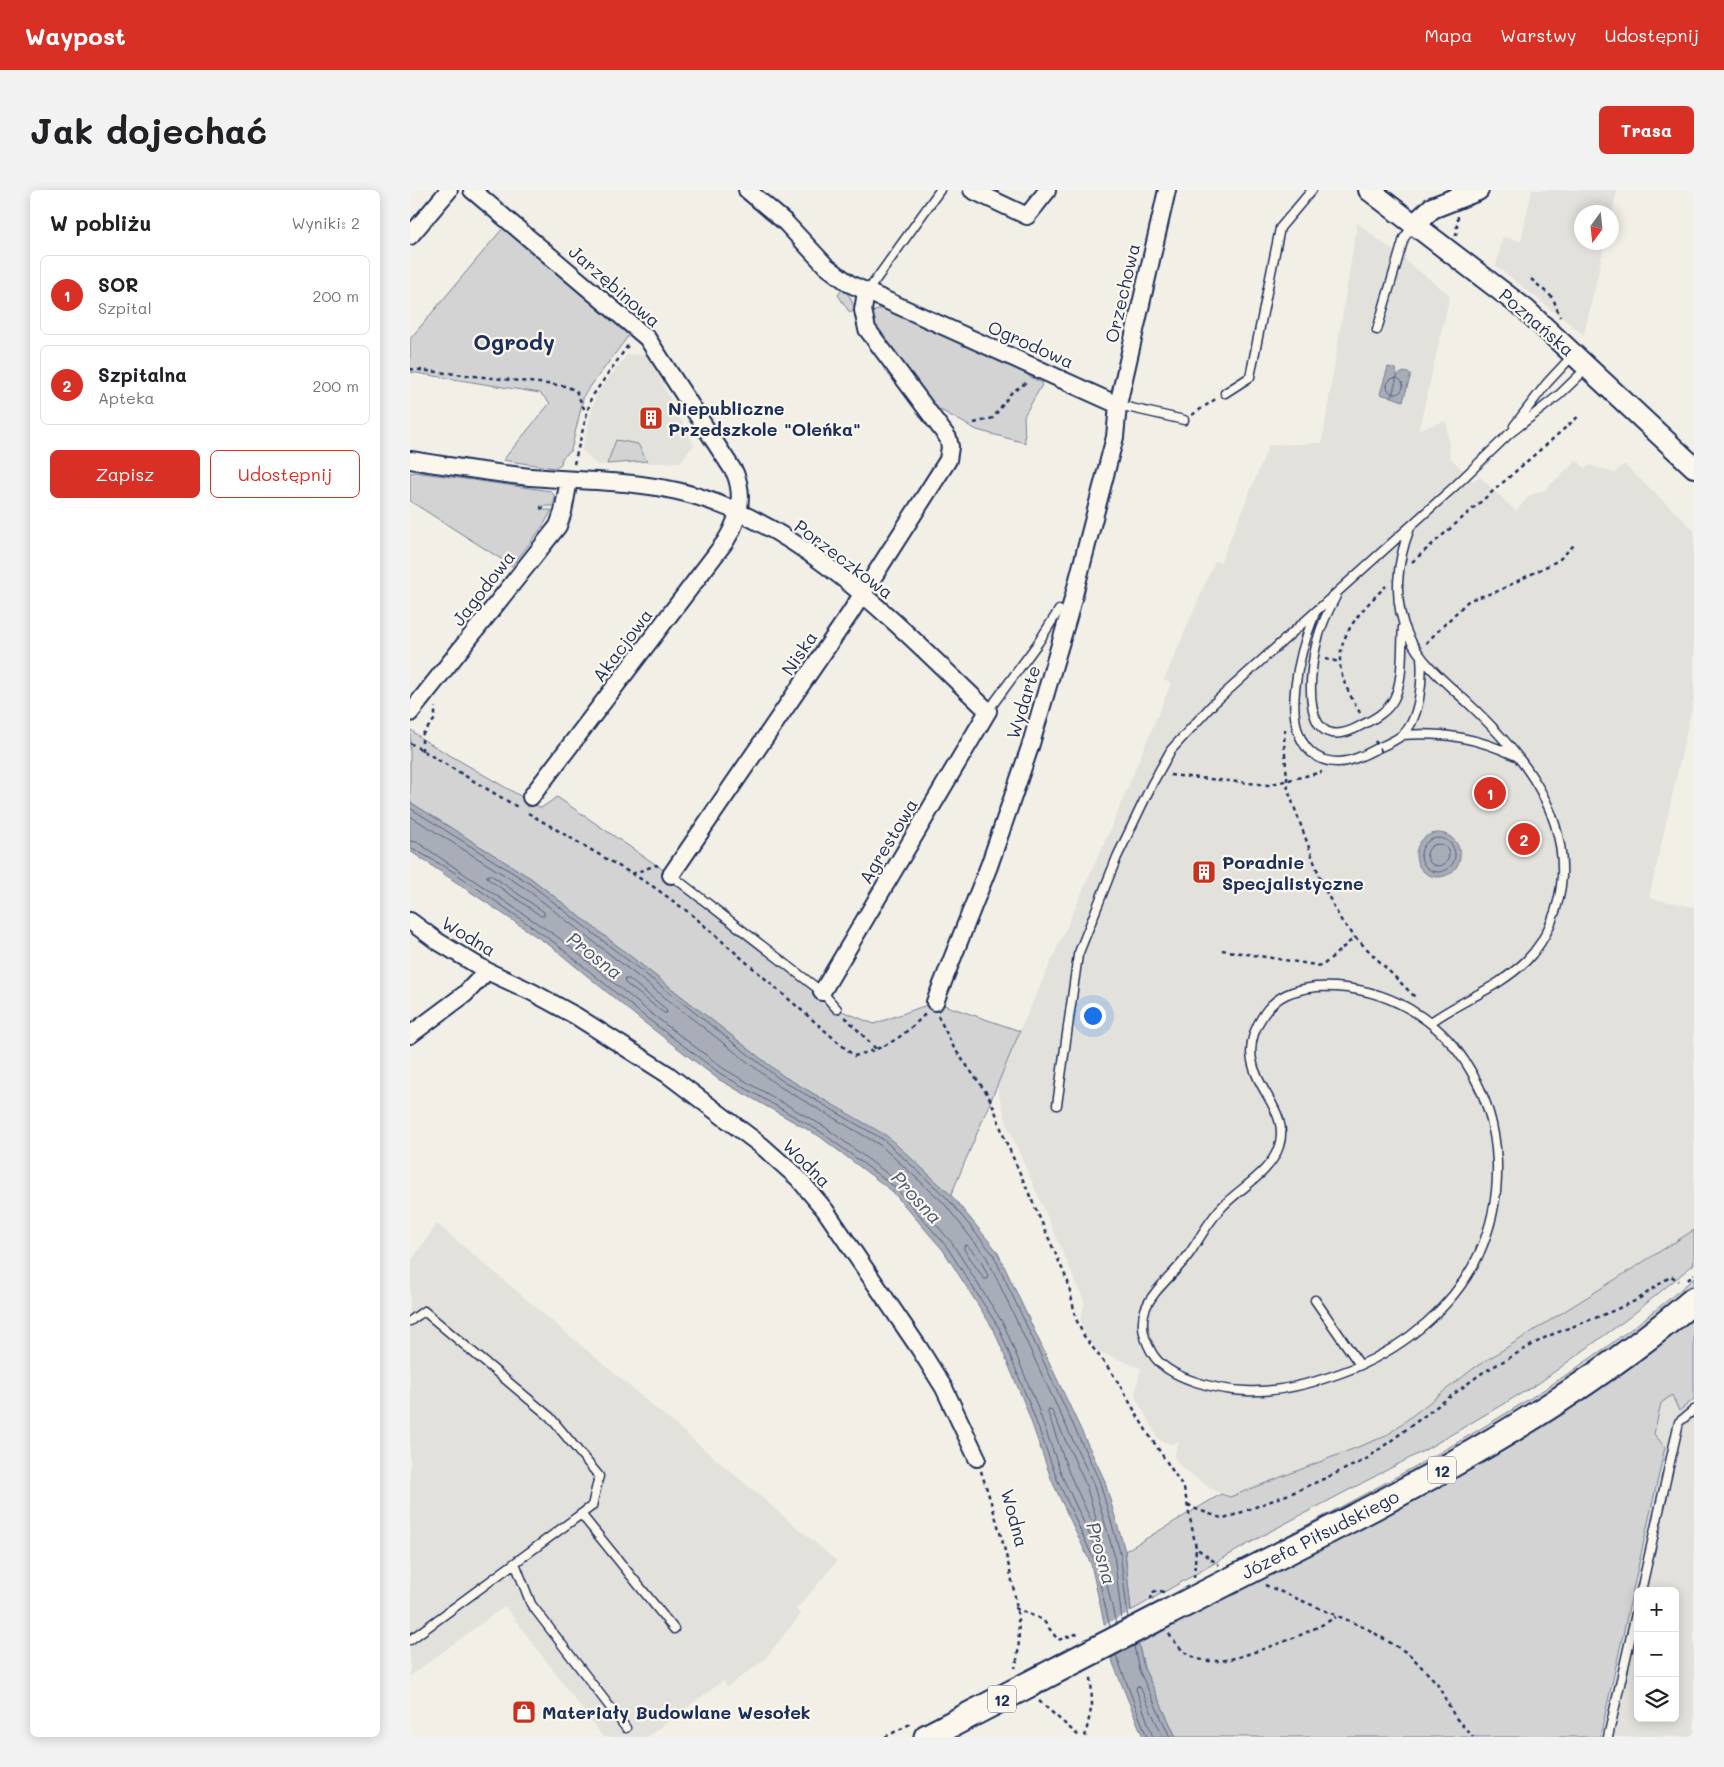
<!DOCTYPE html>
<html lang="pl">
<meta charset="utf-8">
<style>
body{margin:0;font-family:Mali,sans-serif;background:#f2f2f2;color:#202124}
.controls{position:absolute;right:15px;bottom:15px;display:grid;overflow:hidden;border-radius:8px;box-shadow:0 2px 12px #0003}
.controls button{width:45px;height:45px;display:grid;place-items:center;padding:0;border:0;border-bottom:1px solid #e0e0e0;background:#fff;color:#202124;font:25px sans-serif}
.compass{position:absolute;left:1164px;top:15px;width:45px;height:45px;border-radius:50%;background:#fff;box-shadow:0 2px 12px #0003;rotate:195deg}
.you{position:absolute;left:682px;top:825px;width:18px;height:18px;margin:-12px;border:4px solid #fff;border-radius:50%;background:#1a73e8;box-shadow:0 0 0 8px #1a73e833}
.badge{display:grid;place-items:center;width:32px;height:32px;border-radius:50%;background:#d93025;color:#fff;font-size:16px;font-weight:700}
.pin{position:absolute;translate:-50% -50%;border:2px solid #fff;box-shadow:0 1px 5px #0006}
.list{margin:0;padding:0;list-style:none}
h2{display:flex;justify-content:space-between;align-items:center;height:65px;margin:0;padding:0 20px;font-size:21px}
h2 small{font-size:16px;font-weight:400;color:#757577}
.list li{display:grid;grid-template-columns:32px 1fr auto;gap:15px;align-items:center;box-sizing:border-box;height:80px;margin:0 10px 10px;padding:0 10px;border:1px solid #e0e0e0;border-radius:8px}
.list b{display:block;font-size:19px;white-space:nowrap}
.list p{margin:0;font-size:16px;white-space:nowrap;color:#757577}
.list em{font-size:16px;font-style:normal;color:#757577}
.actions{display:flex;gap:10px;padding:15px 20px}
.actions a{flex:1;padding:11px 0;border:1px solid #d93025;border-radius:8px;text-align:center;font-size:18px;color:#d93025}
.actions .main{background:#d93025;color:#fff}
.icon{flex:none;width:28px;height:28px;fill:none;stroke:currentColor;stroke-width:2;stroke-linecap:round;stroke-linejoin:round}
.map{position:relative;flex:none;width:1284px;height:1547px;overflow:hidden;border-radius:8px}
header{display:flex;align-items:center;gap:30px;box-sizing:border-box;height:70px;padding:0 25px;background:#d93025;color:#fff}
header strong{font-size:24px}
nav{display:flex;gap:28px;margin-inline-start:auto;font-size:18px}
.intro{display:flex;align-items:center;justify-content:space-between;box-sizing:border-box;height:120px;padding:0 30px}
h1{margin:0;font-size:35px}
.button{padding:12px 22px;border-radius:8px;background:#d93025;color:#fff;font-size:18px;font-weight:700}
main{display:flex;gap:30px;padding:0 30px}
aside{flex:1;background:#fff;border-radius:8px;box-shadow:0 2px 12px #0003}
.map>svg:first-child{display:block}
.built{fill:#e2e1dc;fill-rule:evenodd}
.green{fill:#d2d3d2;stroke:#768198}
.water{fill:#a9adb7;stroke:#707b93}
.pier{fill:#f2efe6}
.lines{fill:none;stroke-linecap:round;stroke-linejoin:round}
.shore{stroke:#546182;stroke-width:1}
.service-casing{stroke:#1b2f5e;stroke-width:11}
.minor-casing{stroke:#1b2f5e;stroke-width:20}
.tertiary-casing{stroke:#1b2f5e;stroke-width:24}
.primary-casing{stroke:#1b2f5e;stroke-width:29}
.path{stroke:#1b2f5e;stroke-width:2.5;stroke-dasharray:4 4;stroke-linecap:butt}
.service{stroke:#fbf7ec;stroke-width:8}
.minor{stroke:#fbf7ec;stroke-width:16}
.tertiary{stroke:#fbf7ec;stroke-width:20}
.primary{stroke:#fbf7ec;stroke-width:25}
.primary-bridge-casing{stroke:#1b2f5e;stroke-width:29;stroke-linecap:butt}
.path-bridge{stroke:#1b2f5e;stroke-width:2.5;stroke-dasharray:4 4;stroke-linecap:butt}
.primary-bridge{stroke:#fbf7ec;stroke-width:25}
.labels{text-anchor:middle;dominant-baseline:central;stroke-width:4.5;stroke-linejoin:round;paint-order:stroke}
.shield{fill:#fbf7ec;stroke:#5e6b89;stroke-width:1}
.shield-label{font-size:16px;font-weight:bold;fill:#1b2f5e}
.street-label{font-size:18px;fill:#1b2f5e;stroke:#fbf7ec}
.poi-label{font-size:18px;font-weight:bold;fill:#1b2f5e;stroke:#fbf7ec;text-anchor:start}
.water-label{font-size:19px;font-style:italic;fill:#465579;stroke:#fbf7ec}
.district-label{font-size:22px;font-weight:bold;fill:#1b2f5e;stroke:#fbf7ec}
</style>
<header>
<strong>Waypost</strong>
<nav><a>Mapa</a><a>Warstwy</a><a>Udostępnij</a></nav>
</header>
<div class="intro"><h1>Jak dojechać</h1><a class="button">Trasa</a></div>
<main>
<aside>
<h2>W pobliżu<small>Wyniki: 2</small></h2>
<ul class="list">
<li><span class="badge">1</span><div><b>SOR</b><p>Szpital</p></div><em>200 m</em></li>
<li><span class="badge">2</span><div><b>Szpitalna</b><p>Apteka</p></div><em>200 m</em></li>
</ul>
<div class="actions"><a class="main">Zapisz</a><a>Udostępnij</a></div>
</aside>
<div class="map">
<svg width="1284" height="1547" viewBox="0 0 1284 1547">
<rect width="100%" height="100%" fill="#f2efe6"/>
<filter id="ink" filterUnits="userSpaceOnUse"><feTurbulence type="fractalNoise" baseFrequency=".02" numOctaves="2"/><feDisplacementMap in="SourceGraphic" scale="10" xChannelSelector="R" yChannelSelector="G"/><feConvolveMatrix kernelMatrix="1 2 1 2 8 2 1 2 1" color-interpolation-filters="sRGB"/></filter>
<g filter="url(#ink)">
<!-- built -->
<path class="built" d="M1122,0H1207L1202,23L1172,22V52L1195,53L1174,145L1086,76L1093,47L1111,51Z
M947,33L1040,105L1009,239L1036,231L1040,267L1063,291L1069,286L1106,321L1120,305L1133,301L1167,270L1175,279L1179,275L1205,283L1214,274L1284,340V509L1239,708L1284,717V1040L1064,1178L976,1246L820,1307L801,1299L769,1275L764,1266L769,1252L762,1254L750,1251L728,1212L725,1203L731,1178L689,1162L676,1146L670,1129L675,1113L598,937L586,894L701,638L761,493L754,490L805,371L811,372L859,255L912,253Z
M237,164L284,255L270,272L239,273L237,271L187,275L172,260L186,205L217,165Z
M27,1034L427,1371L386,1420L391,1424L354,1470L317,1497L313,1491L237,1547H193L95,1416L0,1486V1072Z
M1284,1182V1547H1190L1255,1257L1244,1244L1251,1213ZM1228,1401H1265V1528H1228Z"/>
<!-- green -->
<path class="green" d="M93,38L219,145L174,205L161,260L152,268L151,274L144,278L93,270L140,213L130,203L0,182V149Z
M433,98L440,107L445,120L440,123L428,105Z
M473,118L619,182L618,186L633,193L614,226L615,253L567,240L523,216L463,135L462,122Z
M206,250L228,254L237,271L197,274Z
M5,282L141,301L145,307L143,316H130L131,320H142L133,336L102,376L0,311V283Z
M0,539L12,549L131,618L147,607L261,685L427,819L464,834L525,812L610,841L541,1005L480,949L373,886L122,689L0,612Z
M1284,1040V1074L1221,1126L1129,1193L1015,1260L859,1342L721,1421L715,1361L811,1304L820,1307L976,1246L1064,1178Z
M1284,1088V1098L1237,1137L1089,1239L767,1405C944,1307 1130,1222 1284,1088Z
M1284,1123V1209L1269,1221L1262,1205L1251,1213L1244,1244L1255,1257L1190,1547H766L734,1478L728,1451Z"/>
<!-- water -->
<path class="water" d="M978,177L985,179L987,185L981,207L970,204Z
M994,182L1001,184L993,211L982,207L988,185Z
M0,612L122,689L373,886L477,946L541,1005L587,1061L694,1289L715,1361L721,1421L734,1478L766,1547H733L703,1473L681,1374L642,1291L616,1217L584,1140L533,1060L482,1001L409,946L308,889L231,830L142,757L0,661Z
M1006 665a22 22 0 1 1 44 0a22 22 0 1 1-44 0Z"/>
<!-- pier -->
<path class="pier" d="M724,1420L730,1450L699,1466L692,1436Z"/>
<g class="lines">
<!-- shore -->
<path class="shore" d="M977 196a8 8 0 1 1 16 0a8 8 0 1 1-16 0Z
M0,618L119,693L371,890L474,950L537,1008L583,1064L689,1290L710,1362L718,1428
M0,626L115,698L367,895L470,955L533,1012L577,1068L683,1293L704,1364L712,1431
M1011 665a17 17 0 1 1 34 0a17 17 0 1 1-34 0Z
M0,651L7,652L149,748L238,821L314,879L415,937L491,994L542,1053L594,1135L626,1213L652,1286L691,1369L706,1434
M1017 665a11 11 0 1 1 22 0a11 11 0 1 1-22 0Z
M0,657L44,682L145,753L234,826L311,884L411,942L486,998L537,1057L589,1138L620,1215L647,1289L685,1372L700,1437
M81,685L134,722V726H131L78,689L77,686Z
M215,789H219L256,819L257,823H254L215,793Z
M555,1055L558,1056L571,1071L578,1086L577,1089H574L554,1059Z
M639,1219L642,1221L676,1295L686,1328L684,1331L681,1330L659,1283L638,1223Z
M724,1456L729,1480L760,1547
M706,1465L737,1547
M743,1547L726,1499L727,1496L730,1497L753,1547"/>
<!-- service casing -->
<g class="service-casing">
<path id="service" d="M457,102L530,0
M967,140L994,48L1003,36
M815,203L840,187L870,38L902,0
M708,215L774,230
M1104,236L1137,193L1164,164
M1000,338C987,371 982,411 998,445C1011,473 1035,492 1057,512C1106,558 1155,615 1152,686C1150,716 1138,749 1116,771C1088,798 1052,810 1021,832
M926,406C919,419 912,433 908,448C898,483 889,571 952,535C964,529 977,522 984,509C994,488 991,459 993,437
M905,423C891,458 866,540 906,566C926,578 945,570 964,560C972,556 983,552 991,546C1010,531 1013,490 1011,467
M578,521L628,453L649,420
M992,545C1034,542 1068,548 1106,566
M261,685L412,802L427,819
M906,797C1049,791 1124,942 1069,1064C1045,1116 996,1156 944,1178C911,1191 872,1203 836,1201C808,1200 757,1189 742,1163C714,1115 756,1097 779,1064C791,1047 800,1028 815,1014C833,996 861,982 869,956C884,911 813,884 854,824C867,805 883,800 906,797Z
M647,915L668,765L707,667L742,594L761,560L803,514L1045,296L1099,244L1149,205L1177,178
M905,1110L950,1175
M0,1131L14,1121L140,1227L189,1286L182,1316L0,1450
M171,1324L264,1439
M105,1373L121,1414L216,1538
M1231,1401L1269,1232L1284,1220
M1198,1547L1228,1415"/>
</g>
<!-- minor casing -->
<g class="minor-casing">
<path id="minor" d="M62,0L237,148L325,283C335,307 329,330 315,352L121,607
M337,0L375,32L416,76L440,94L708,215
M562,0L617,26L637,1
M0,46L39,0
M0,270C40,276 80,283 120,287C169,291 218,290 267,301C390,329 489,437 578,521L412,802
M0,523L148,336L153,322L159,290
M261,685L439,425L538,270L540,257L538,248L457,139L453,120L456,102
M0,731L27,751L77,781L122,802L166,826L257,884L352,956L388,988L415,1020L509,1158L534,1198L567,1268
M525,812L579,676L620,557L659,424L705,247L708,215L757,0
M0,845L55,804L77,781"/>
</g>
<!-- tertiary casing -->
<g class="tertiary-casing">
<path id="tertiary" d="M959,0L1116,120L1284,277
M1005,34L1022,18L1068,0"/>
</g>
<!-- primary casing -->
<g class="primary-casing">
<path id="primary" d="M761,1421C942,1327 1128,1243 1284,1110
M517,1547L666,1470"/>
</g>
<!-- path -->
<path class="path" d="M1046,46L1048,26
M1121,89L1143,108L1150,127
M0,179L156,196L166,201L177,225
M782,225L807,208
M564,233L583,228L601,203L617,192
M164,274L181,208L219,154
M130,318H138
M1002,372L1170,225
M1016,453L1059,410L1086,402L1149,370L1164,355
M915,469L930,472
M950,523C943,510 934,496 931,481C924,447 954,417 976,396
M606,527L611,531
M875,539L874,553L878,600L913,696L931,730L945,747L1007,809
M0,553L109,618
M12,561V545L25,529V517
M760,585L858,595L912,582
M118,623L241,695L281,724L444,866C478,857 492,848 516,823
M222,684L246,675L249,677
M812,760L912,776L945,747
M528,826L544,858L578,905L584,918L594,947L658,1092L666,1129L674,1146L705,1187L737,1242L774,1298L786,1358L809,1375
M435,827L467,860
M1278,1090L1284,1084
M571,1281C587,1331 620,1429 605,1478
M778,1314L783,1318L814,1329L887,1301L955,1270L1072,1183L1138,1146L1198,1123L1227,1110L1261,1086L1269,1091
M784,1388L786,1358
M855,1395L956,1438L999,1464L1027,1493L1045,1527L1063,1547
M741,1410L742,1403L747,1400L754,1402
M605,1418L633,1430L648,1450L666,1444L669,1447
M759,1444C786,1486 820,1470 859,1457C884,1448 902,1441 926,1427
M629,1511L670,1547
M475,1547L502,1533
M675,1547L682,1515L681,1485"/>
<!-- service -->
<use href="#service" class="service"/>
<!-- minor -->
<use href="#minor" class="minor"/>
<!-- tertiary -->
<use href="#tertiary" class="tertiary"/>
<!-- primary -->
<use href="#primary" class="primary"/>
<!-- primary-bridge casing -->
<g class="primary-bridge-casing">
<path id="primary-bridge" d="M666,1470L761,1421"/>
</g>
<!-- path-bridge -->
<path class="path-bridge" d="M965,551L973,564"/>
<!-- primary-bridge -->
<use href="#primary-bridge" class="primary-bridge"/>
</g>
</g>
<!-- icons -->
<defs>
<g id="building-square" transform="scale(1.25)"><rect x="-9" y="-9" width="18" height="18" rx="4" fill="#c8321e" stroke="#fbf7ec"/><path d="M-4-6H4V6H1V3H-1V6H-4ZM-2.5-4.3h1.7v1.8h-1.7ZM.8-4.3h1.7v1.8H.8ZM-2.5-1h1.7V.8h-1.7ZM.8-1h1.7V.8H.8Z" fill="#fff"/></g>
<g id="shop-square" transform="scale(1.25)"><rect x="-9" y="-9" width="18" height="18" rx="4" fill="#c8321e" stroke="#fbf7ec"/><path d="M-5-2.5h2.3a2.7 3.5 0 0 1 5.4 0H5L5.5 6h-11ZM-1.5-2.5h3a1.5 2.3 0 0 0-3 0Z" fill="#fff"/></g>
</defs>
<g fill-rule="evenodd">
<use href="#building-square" x="241" y="228"/>
<use href="#building-square" x="794" y="682"/>
<use href="#shop-square" x="114" y="1522"/>
</g>
<g class="labels">
<!-- shield labels -->
<g class="shield">
<rect x="1018" y="1266.5" width="28" height="27" rx="4"/>
<rect x="578" y="1495.5" width="28" height="27" rx="4"/>
</g>
<g class="shield-label">
<text x="1032" y="1280">12</text>
<text x="592" y="1509">12</text>
</g>
<!-- street labels -->
<g class="street-label">
<text transform="translate(205 96) rotate(41)">Jarzębinowa</text>
<text transform="translate(712 103) rotate(-77)">Orzechowa</text>
<text transform="translate(1127 132) rotate(41)">Poznańska</text>
<text transform="translate(621 154) rotate(24)">Ogrodowa</text>
<text transform="translate(434 369) rotate(37)">Porzeczkowa</text>
<text transform="translate(73 398) rotate(-52)">Jagodowa</text>
<text transform="translate(212 455) rotate(-53)">Akacjowa</text>
<text transform="translate(389 463) rotate(-56)">Niska</text>
<text transform="translate(613 512) rotate(-73)">Wydarte</text>
<text transform="translate(478 651) rotate(-59)">Agrestowa</text>
<text transform="translate(59 746) rotate(31)">Wodna</text>
<text transform="translate(397 973) rotate(45)">Wodna</text>
<text transform="translate(605 1328) rotate(75)">Wodna</text>
<text transform="translate(910 1344) rotate(-27)">Józefa Piłsudskiego</text>
</g>
<!-- poi labels -->
<g class="poi-label">
<text x="258" y="218">Niepubliczne<tspan x="258" dy="21">Przedszkole "Oleńka"</tspan></text>
<text x="812" y="672">Poradnie<tspan x="812" dy="21">Specjalistyczne</tspan></text>
<text x="132" y="1522">Materiały Budowlane Wesołek</text>
</g>
<!-- water labels -->
<g class="water-label">
<text transform="translate(185 765) rotate(38)">Prosna</text>
<text transform="translate(507 1007) rotate(47)">Prosna</text>
<text transform="translate(692 1363) rotate(74)">Prosna</text>
</g>
<!-- district labels -->
<g class="district-label">
<text x="104" y="151">Ogrody</text>
</g>
</g>
</svg>
<div class="controls">
<button>+</button>
<button>−</button>
<button><svg class="icon" aria-label="layers" viewBox="0 0 24 24"><path d="M12 4l9 5-9 5-9-5zM3 14l9 5 9-5"/></svg></button>
</div>
<svg class="compass" viewBox="-18 -18 36 36"><path d="M0-13l5 13h-10z" fill="#e53935"/><path d="M0 13l5-13h-10z" fill="#757577"/></svg>
<div class="you"></div>
<div class="pin badge" style="left:1080px;top:603px">1</div>
<div class="pin badge" style="left:1114px;top:649px">2</div>
</div>
</main>
